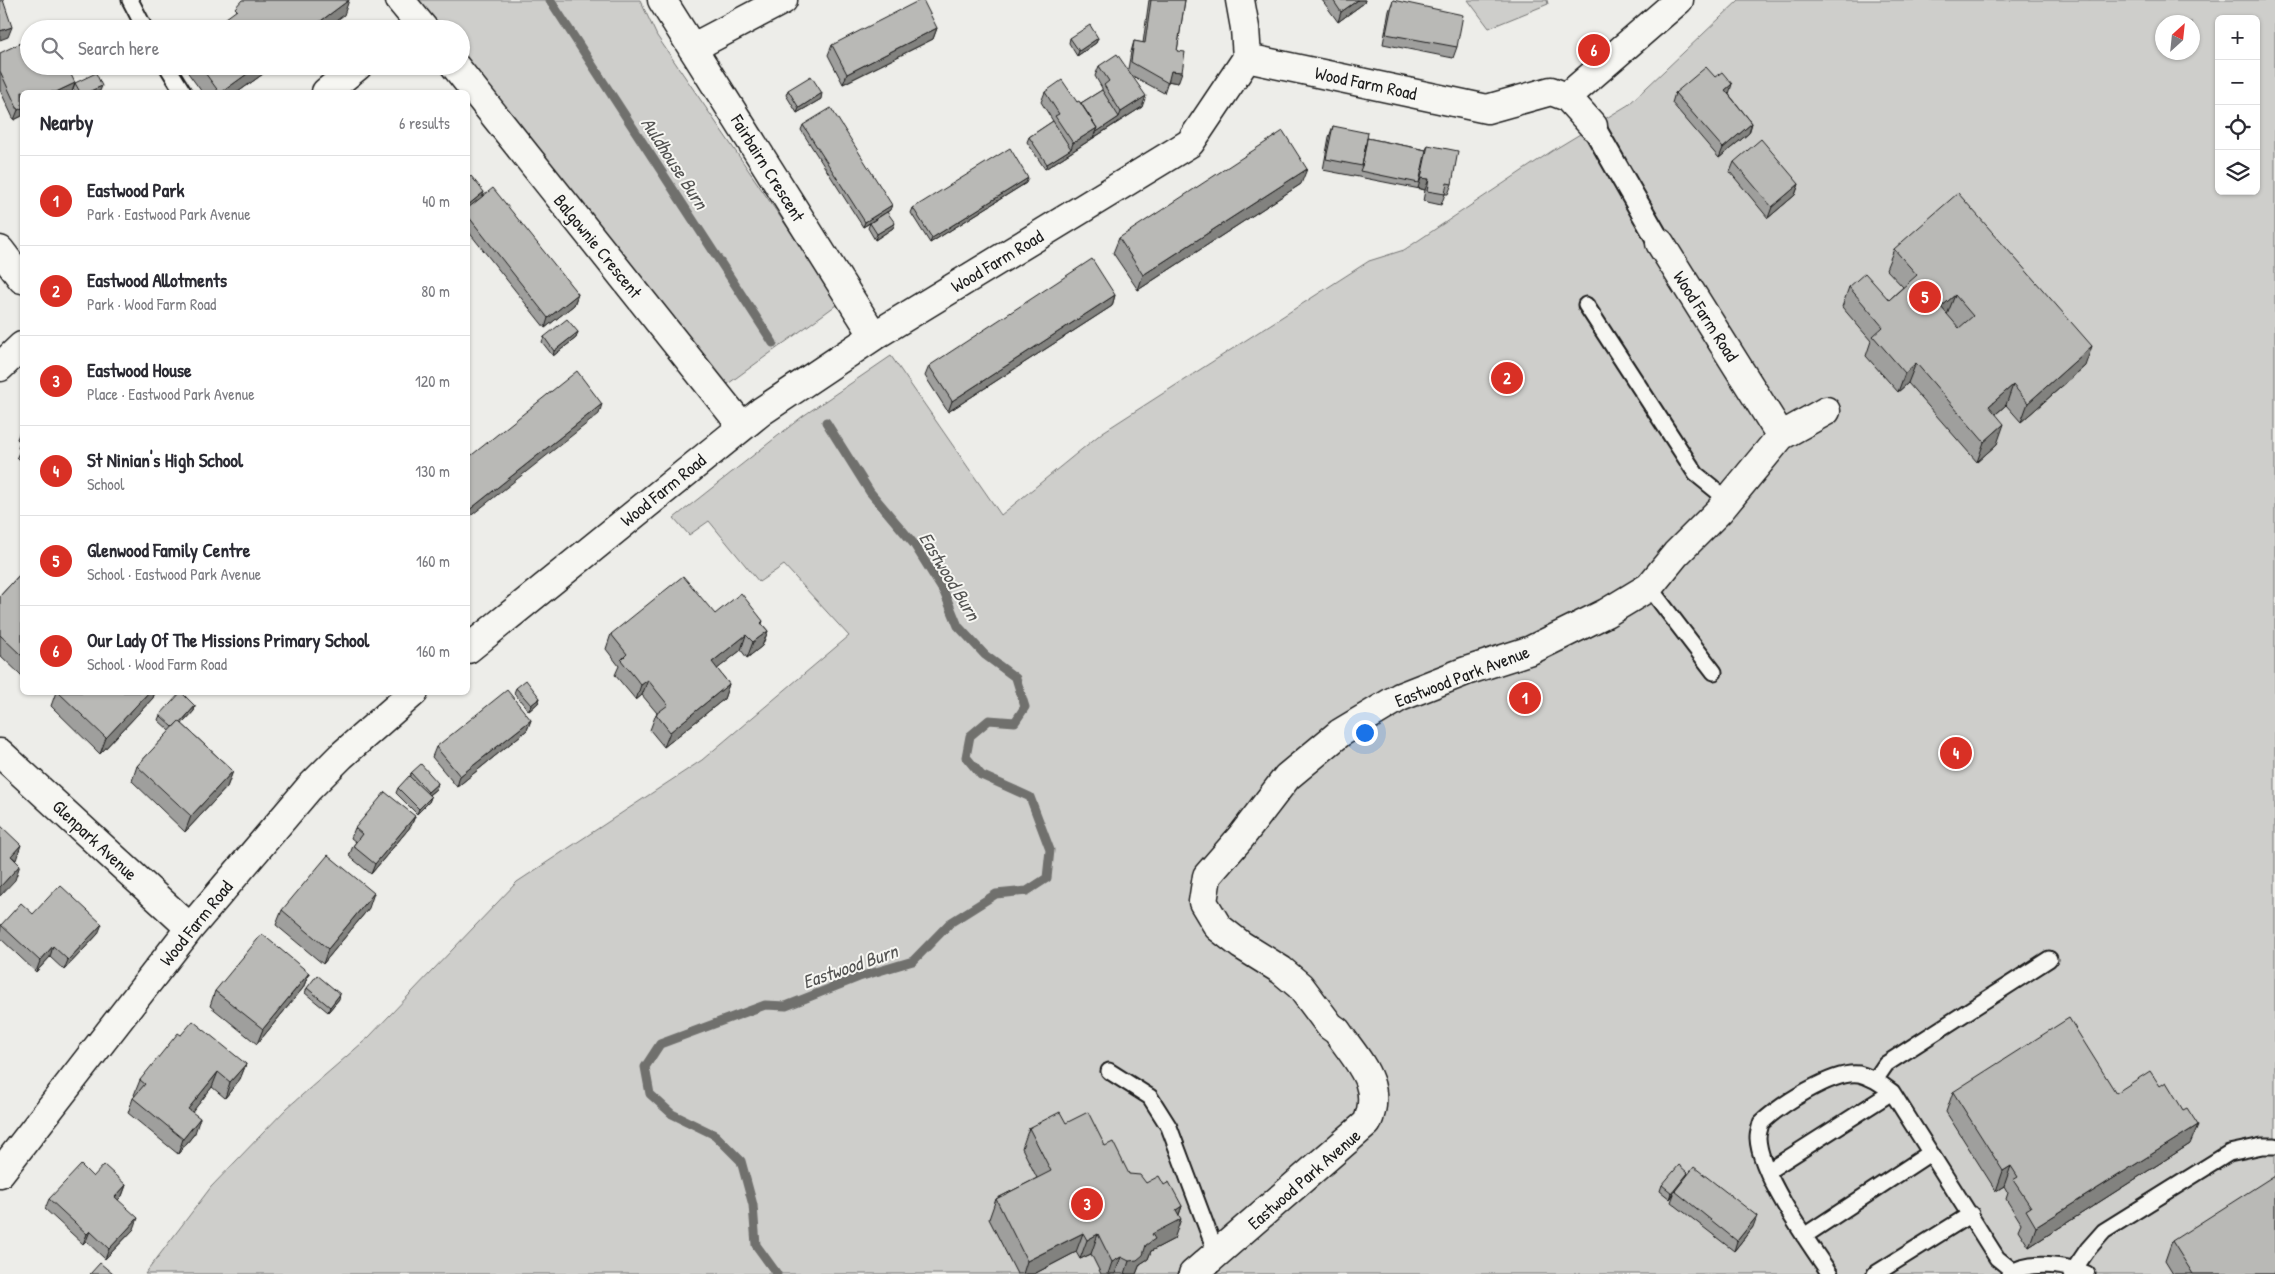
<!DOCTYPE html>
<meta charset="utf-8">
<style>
body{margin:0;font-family:"Patrick Hand",sans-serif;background:#f7f7f7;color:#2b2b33}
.controls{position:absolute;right:15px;top:15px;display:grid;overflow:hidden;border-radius:8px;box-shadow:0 1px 4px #0004}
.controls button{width:45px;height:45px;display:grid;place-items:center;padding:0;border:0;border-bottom:1px solid #e1e1e2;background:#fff;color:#2b2b33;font:25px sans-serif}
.compass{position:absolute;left:2155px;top:15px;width:45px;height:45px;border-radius:50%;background:#fff;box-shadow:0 1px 4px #0004;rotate:27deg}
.you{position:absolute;left:1364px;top:732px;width:18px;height:18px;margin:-12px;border:4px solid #fff;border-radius:50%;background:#1a73e8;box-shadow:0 0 0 8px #1a73e833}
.badge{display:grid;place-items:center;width:32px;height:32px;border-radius:50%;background:#d93025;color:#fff;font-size:16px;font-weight:700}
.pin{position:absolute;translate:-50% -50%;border:2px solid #fff;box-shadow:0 1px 5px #0006}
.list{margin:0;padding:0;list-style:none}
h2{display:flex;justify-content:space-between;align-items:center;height:65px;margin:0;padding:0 20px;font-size:21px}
h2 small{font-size:16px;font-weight:400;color:#7c7c81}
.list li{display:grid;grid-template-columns:32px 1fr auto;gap:15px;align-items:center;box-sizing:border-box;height:90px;padding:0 20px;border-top:1px solid #e1e1e2}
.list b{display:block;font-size:19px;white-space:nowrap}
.list p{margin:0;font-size:16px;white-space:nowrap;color:#7c7c81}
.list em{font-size:16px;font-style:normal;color:#7c7c81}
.icon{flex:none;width:28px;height:28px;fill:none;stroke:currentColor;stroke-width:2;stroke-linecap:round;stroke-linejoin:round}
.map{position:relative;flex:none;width:2275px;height:1274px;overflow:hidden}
.search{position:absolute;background:#fff;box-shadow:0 1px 4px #0004;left:20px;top:20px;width:450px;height:55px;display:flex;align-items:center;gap:12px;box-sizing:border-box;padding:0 18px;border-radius:28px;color:#7c7c81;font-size:19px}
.panel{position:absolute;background:#fff;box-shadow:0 1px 4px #0004;left:20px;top:90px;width:450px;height:605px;border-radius:8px}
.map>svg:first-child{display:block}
.green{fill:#cececb;stroke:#757574;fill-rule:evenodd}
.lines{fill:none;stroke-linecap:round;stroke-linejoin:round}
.stream{stroke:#6f6f6d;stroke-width:9}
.service-casing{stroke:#1c1c1c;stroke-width:19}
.pedestrian-casing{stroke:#1c1c1c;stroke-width:26}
.minor-casing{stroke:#1c1c1c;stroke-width:31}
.service{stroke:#f6f6f2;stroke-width:15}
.pedestrian{stroke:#f6f6f2;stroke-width:22}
.minor{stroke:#f6f6f2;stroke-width:28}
.wall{fill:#9f9f9d;stroke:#1c1c1c}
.shaded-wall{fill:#82827f;stroke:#1c1c1c}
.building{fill:#b9b9b6;stroke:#1c1c1c;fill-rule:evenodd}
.labels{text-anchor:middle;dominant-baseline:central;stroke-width:4;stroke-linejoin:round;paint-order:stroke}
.street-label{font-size:18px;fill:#1c1c1c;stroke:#f6f6f2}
.water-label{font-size:19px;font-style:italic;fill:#535352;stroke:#f6f6f2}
</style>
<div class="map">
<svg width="2275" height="1274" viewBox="0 0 2275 1274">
<rect width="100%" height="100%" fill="#edede9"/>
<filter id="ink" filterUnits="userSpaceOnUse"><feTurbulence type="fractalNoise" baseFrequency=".02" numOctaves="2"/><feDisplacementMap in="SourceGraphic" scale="10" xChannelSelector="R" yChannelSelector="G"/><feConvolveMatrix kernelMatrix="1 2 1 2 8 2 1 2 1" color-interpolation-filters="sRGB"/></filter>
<g filter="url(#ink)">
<!-- green -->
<path class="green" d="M418,0H640L657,36L839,303L725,386L461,55V29H441Z
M1468,0H1547L1548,4L1489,28Z
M1739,0H2275V1274H145L211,1187L287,1108L369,1037L517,882L702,760L849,636L784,565L759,582L709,521L689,535L674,518L803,416L891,356L1001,515L1103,432L1369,261L1404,250L1552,151L1628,105ZM2219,19H2256V191H2219ZM2162,22H2192V52H2162Z"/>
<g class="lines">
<!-- stream -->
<path class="stream" d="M550,0L773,343
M777,1274L756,1245L753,1205L741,1161L715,1135L672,1114L650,1094L645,1067L660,1044L765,1005L786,1006L859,977L913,961L950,923L996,894L1027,891L1047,878L1050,850L1030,797L981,775L966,757L970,736L989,720L1015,722L1025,707L1016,678L985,655L958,626L944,592L914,544L870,492L826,422"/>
<!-- service casing -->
<g class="service-casing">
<path id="service" d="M130,0L145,29
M167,66L183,92
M1586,305L1696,474L1728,500
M1649,587L1714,672
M1109,1071L1150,1097L1169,1127L1217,1255
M1875,1080L1886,1064L2049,959
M1768,1171L1892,1092
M1804,1236L1930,1153
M1830,1274C1810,1245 1759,1173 1758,1138C1758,1133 1760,1128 1761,1123C1779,1106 1833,1070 1859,1074C1872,1077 1882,1084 1892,1092L1997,1258L2013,1271
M1875,1274L1971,1214
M2009,1274C2029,1260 2066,1265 2087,1274
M2071,1274L2088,1249L2104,1231L2229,1153L2262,1146H2275"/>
</g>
<!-- pedestrian casing -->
<g class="pedestrian-casing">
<path id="pedestrian" d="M1593,126L1660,243"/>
</g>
<!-- minor casing -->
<g class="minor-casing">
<path id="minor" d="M400,0L424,29
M662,0L874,336
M1240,0L1245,28L1247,58
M692,48L783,0
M455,66L742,426
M326,92L358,66
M1567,97L1679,0
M1660,243L1781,436
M0,250L22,279
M0,367L22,346
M468,649L762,411L874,336L1190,143L1247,58L1487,109L1551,91L1567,97L1593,126
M0,753L190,928
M0,1173L190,928L309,788L341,756L414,692
M1193,1274L1367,1123C1384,1084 1357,1061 1337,1031L1330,1026L1300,986L1281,970L1241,945L1218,927L1203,902L1207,876L1241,837L1287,777L1340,733L1400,697L1466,671L1531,650L1606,613L1649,587L1676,554L1720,510L1781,436L1826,411"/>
</g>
<!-- service -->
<use href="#service" class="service"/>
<!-- pedestrian -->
<use href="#pedestrian" class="pedestrian"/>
<!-- minor -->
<use href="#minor" class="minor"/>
</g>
<!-- wall -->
<path class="wall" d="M1149,0H1185L1177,51L1178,83L1168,81L1164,93L1131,75L1142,107L1045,169L1027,142L1029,137L1053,121L1041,102L1045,92L1081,103L1102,90V88L1095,76L1099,66L1128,69L1131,52L1134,41L1143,43Z
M1322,0H1365L1364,3L1338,22Z
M1393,0L1457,47L1453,58L1383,44L1389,11Z
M937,28L933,39L843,84L828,55L832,45Z
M1070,38H1098L1096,43L1077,56L1069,43Z
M0,53L75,83L100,91L97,92H75L73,88L72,92H22V116L14,120L0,90Z
M183,66H274L238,92H202Z
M1715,77L1752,123L1749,133L1719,158L1672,103L1675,93Z
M788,90L821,99L797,113L786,95Z
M803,125L890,210L886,213L893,228L875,240L868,228L870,223L863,227L801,130Z
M1333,126L1367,138L1426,150L1428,145L1452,184L1448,194H1445L1441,205L1423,201L1425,190L1323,170L1329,137Z
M1734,162L1799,184L1795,195L1768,218L1730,172Z
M468,179L482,197L578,294L574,305L545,328L468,231Z
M1026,183L930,243L911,213L913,208Z
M1301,184L1138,290L1113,253L1119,238Z
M1894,249L2085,366L2021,422L2006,405L1996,414L1997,444L1977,462L1908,383L1898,392L1866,356L1871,341L1842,307L1849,287L1889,300L1903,287L1886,269Z
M1115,295L1112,306L948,412L925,376L929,366Z
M578,332L576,338L553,356L542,342L544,337Z
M22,427V462L17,457L20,450L18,448L20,442L17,439L21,429Z
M22,572V676L0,655V596Z
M715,614L763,621L762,624L768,631L762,646L747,658L741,650L717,669L729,684L724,699L664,747L650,730L656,714L657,713L642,695L636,700L615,675L619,666L606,649L611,634Z
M516,688L540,698L538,703L529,711L514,693Z
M56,692H155L153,698L100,754L51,706Z
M195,706L194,711L182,724L233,771L227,787L185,832L132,781L137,766L170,731L158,720L160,715Z
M531,720L527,730L457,787L432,757L436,747Z
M411,773L438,783L436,789L429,795L431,797L429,802L417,814L396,793L398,788L410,776Z
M415,816L411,826L371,874L349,856L353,846L356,842L351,838L355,828Z
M369,908L323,964L276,925L282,910Z
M33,914L98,934L64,970L50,957L36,972L0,938L1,925Z
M309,973L303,988L257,1044L210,1006L215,991Z
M307,988L339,999L328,1012L305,993Z
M246,1064L240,1079L225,1098L212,1087L192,1112L195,1133L178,1154L128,1113L133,1098L135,1096L134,1095L140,1080Z
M1953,1092L2116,1093L2190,1144L2029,1247L2018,1230L2021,1223L2006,1199L2008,1193L2004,1186L1996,1191L1946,1112Z
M1066,1123L1105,1146L1129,1174L1146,1183L1164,1185L1182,1206L1179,1215L1174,1239L1151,1251L1148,1259L1140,1264L1136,1274H1101L1091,1254L1080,1259L1076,1252L1034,1274H1017L989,1219L996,1199L1037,1178L1022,1148L1029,1128Z
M1687,1176L1753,1227L1734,1251L1671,1202L1674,1194L1670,1199L1660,1191L1662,1185Z
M93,1177L126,1185L122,1196L118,1200L134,1229L105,1259L86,1241L83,1244L45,1209L49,1199Z
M2172,1241L2275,1274H2173L2165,1261Z"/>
<!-- shaded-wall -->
<path class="shaded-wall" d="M349,0L344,15L325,29H310Z
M1358,0H1365L1364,3L1338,22L1341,12Z
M12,27L8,37L0,40V31Z
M937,28L933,39L843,84L847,74Z
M1098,38L1096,43L1077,56L1079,51Z
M258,66H274L238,92H222Z
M1171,71L1182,72L1178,83L1167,81Z
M75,83L72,92H56Z
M1732,84L1729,94L1725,90Z
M102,86L100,91L97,92H88Z
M822,93L821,99L797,113L799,108Z
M1146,96L1142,107L1093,138L1095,133L1119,117L1121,112Z
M22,108V116L14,120L18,110Z
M1752,123L1749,133L1719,158L1723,148Z
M1097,128L1093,138L1045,169L1047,164L1071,149L1073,143Z
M1307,169L1301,184L1138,290L1143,275Z
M1028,178L1026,183L930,243L932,238Z
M1421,178L1429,179L1425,190L1418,188Z
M1799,184L1795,195L1768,218L1772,207Z
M484,192L482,198L468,209V205Z
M892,205L890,210L863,227L865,222Z
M895,223L893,228L875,240L877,234Z
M578,294L574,305L545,328L548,318Z
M1115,295L1112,306L948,412L952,401Z
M1955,295L1947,315L1941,307Z
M578,332L576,338L553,356L554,351Z
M2092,346L2085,366L2021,422L2028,403Z
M1916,363L1908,383L1898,392L1905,373Z
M2013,385L2006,405L1982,426L1989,406Z
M602,404L599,414L468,518V511Z
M2004,424L1997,444L1977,462L1984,442Z
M768,631L762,646L747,658L753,642Z
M746,635L741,650L706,678L712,662Z
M648,680L642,695L636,700L641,685Z
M729,684L724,699L664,747L670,732Z
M149,692H155L153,698L100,754L106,738Z
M540,698L538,703L529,711L531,705Z
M195,706L194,711L173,734L175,729Z
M531,720L527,730L457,787L460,776Z
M233,771L227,787L185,832L191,816Z
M438,783L436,789L426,797L428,792Z
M431,797L429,802L417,814L419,809Z
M415,816L411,826L371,874L375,864Z
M21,845L16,860L11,856Z
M20,865L15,880L0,896V887Z
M374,893L369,908L323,964L328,949Z
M102,924L98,934L64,970L68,960Z
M53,946L50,957L36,972L40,961Z
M309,973L303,988L257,1044L263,1029Z
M340,994L339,999L328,1012L330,1007Z
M246,1064L240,1079L225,1098L230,1082Z
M218,1072L212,1087L183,1124L188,1109Z
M200,1118L195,1133L178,1154L183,1139Z
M2198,1125L2190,1144L2029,1247L2036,1227Z
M2011,1166L2004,1186L1996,1191L2003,1171Z
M1688,1173L1686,1178L1675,1191L1670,1199L1672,1193Z
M126,1185L122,1196L111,1207L115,1197Z
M1182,1206L1176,1222L1181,1219L1174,1239L1151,1251L1148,1259L1140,1264L1136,1274H1125L1129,1261L1146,1245L1152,1234L1176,1210Z
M1757,1216L1753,1227L1734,1251L1737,1241Z
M138,1218L134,1229L105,1259L109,1249Z
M90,1231L86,1241L83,1244L87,1234Z
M1083,1233L1076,1252L1034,1274H1023L1027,1261Z
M1098,1234L1091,1254L1080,1259L1087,1240Z
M1121,1257L1115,1274H1108L1112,1262Z"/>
<!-- building -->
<path class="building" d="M0,0H3L12,27L0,31Z
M242,0H349L310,29H211L237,10L235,8Z
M920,0H923L937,28L847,74L832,45Z
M1151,0H1185L1177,51L1185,52L1182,72L1171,71L1168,83L1131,62L1134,41L1145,43Z
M1333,0H1358L1341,12Z
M1393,0L1463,15L1457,47L1386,34Z
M1090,25L1098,38L1079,51L1070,38Z
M29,39V66H67L75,83L56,92H22V108L18,110L0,71V53Z
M1117,54L1146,96L1121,112L1104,85L1109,81L1099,66Z
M200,66H258L222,92H219Z
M1706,67L1715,77L1722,72L1732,84L1725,90L1752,123L1723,148L1675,93Z
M96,73L102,86L88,92H80L75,83Z
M811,76L822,93L799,108L788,90Z
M1062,80L1077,102L1079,101L1097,128L1073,143L1055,116L1059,114L1045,92Z
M1102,90L1119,117L1095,133L1097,128L1081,103Z
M831,108L892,205L865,222L803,125Z
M1053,121L1071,149L1047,164L1029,137Z
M1333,126L1368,133L1362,166L1326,159Z
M1283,131L1307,169L1143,275L1119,238Z
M1367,138L1426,150L1419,183L1360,171L1362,166Z
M1761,139L1799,184L1772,207L1734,162Z
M1428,145L1458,151L1452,184L1447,183L1445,194L1427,191L1429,179L1421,178Z
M1010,148L1028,178L932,238L913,208Z
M471,176L484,192L468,205V179Z
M493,188L578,294L548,318L468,216V208Z
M1958,193L2092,346L2028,403L2013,385L1989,406L2004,424L1984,442L1916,363L1905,373L1873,336L1883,327L1849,287L1865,273L1889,300L1917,275L1894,249ZM1955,295L1973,316L1959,328L1941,307Z
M887,212L895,223L877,234L870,223Z
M1092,259L1115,295L952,401L929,366Z
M567,319L578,332L554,351L544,337Z
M577,371L602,404L468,511V458Z
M22,572V656L0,635V596Z
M683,576L715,614L741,593L763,621L761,623L768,631L753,642L746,635L712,662L729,684L670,732L656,714L668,705L648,680L641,685L621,660L627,654L611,634Z
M526,680L540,698L531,705L516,688Z
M507,690L531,720L460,776L436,747Z
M58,692H149L106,738Z
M181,692L195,706L180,723L179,721L173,727L160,715Z
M179,721L233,771L191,816L137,766Z
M421,764L438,783L428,792L411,773Z
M409,776L431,797L419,809L398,788Z
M385,792L415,816L375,864L353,846L362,834L355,828Z
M0,825L21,845L11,856L20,865L0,887Z
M328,855L374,893L328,949L282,910Z
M60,885L102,924L68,960L53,946L40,961L1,925L21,903L33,914Z
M262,934L309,973L263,1029L215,991Z
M317,975L340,994L330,1007L307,988Z
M2069,1018L2116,1093L2150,1071L2160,1086L2166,1082L2183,1110L2187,1108L2198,1125L2036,1227L2026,1210L2031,1207L2013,1180L2018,1177L2011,1166L2003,1171L1953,1092Z
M193,1021L246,1064L230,1082L218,1072L188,1109L200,1118L183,1139L133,1098L145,1084L140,1080L178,1033L181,1035Z
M1060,1112L1066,1123L1088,1112L1105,1146L1113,1142L1129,1174L1140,1175L1146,1183L1159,1176L1164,1185L1169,1182L1182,1206L1176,1210L1181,1219L1152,1234L1155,1239L1146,1245L1143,1255L1137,1260L1129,1261L1121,1257L1112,1262L1098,1234L1087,1240L1083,1233L1027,1261L996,1199L1051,1171L1029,1128Z
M81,1165L93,1177L104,1165L126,1185L115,1197L138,1218L109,1249L90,1231L87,1234L49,1199Z
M1679,1165L1688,1173L1672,1193L1662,1185Z
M1694,1167L1757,1216L1737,1241L1675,1191Z
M2275,1175V1274H2193L2172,1241Z
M100,1263L113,1274H90Z"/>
</g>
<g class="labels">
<!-- street labels -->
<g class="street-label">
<text transform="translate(1366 83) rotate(12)">Wood Farm Road</text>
<text transform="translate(768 168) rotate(58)">Fairbairn Crescent</text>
<text transform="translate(598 246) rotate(51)">Balgownie Crescent</text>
<text transform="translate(997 261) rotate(-31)">Wood Farm Road</text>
<text transform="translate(1706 316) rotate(57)">Wood Farm Road</text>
<text transform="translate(663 490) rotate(-39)">Wood Farm Road</text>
<text transform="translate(1462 676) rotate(-21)">Eastwood Park Avenue</text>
<text transform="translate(95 840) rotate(43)">Glenpark Avenue</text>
<text transform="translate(196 923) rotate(-51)">Wood Farm Road</text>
<text transform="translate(1304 1179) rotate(-41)">Eastwood Park Avenue</text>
</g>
<!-- water labels -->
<g class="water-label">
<text transform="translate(675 163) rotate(57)">Auldhouse Burn</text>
<text transform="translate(950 576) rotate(59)">Eastwood Burn</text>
<text transform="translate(850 966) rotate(-19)">Eastwood Burn</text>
</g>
</g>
</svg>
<div class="controls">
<button>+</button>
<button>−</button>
<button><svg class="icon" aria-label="locate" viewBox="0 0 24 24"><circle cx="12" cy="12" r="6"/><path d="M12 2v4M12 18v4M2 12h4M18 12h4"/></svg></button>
<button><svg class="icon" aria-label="layers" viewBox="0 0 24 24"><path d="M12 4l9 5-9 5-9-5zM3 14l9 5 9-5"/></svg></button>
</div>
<svg class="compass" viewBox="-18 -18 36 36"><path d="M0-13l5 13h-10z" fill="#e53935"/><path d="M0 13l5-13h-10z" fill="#7c7c81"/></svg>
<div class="you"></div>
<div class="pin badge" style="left:1525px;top:698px">1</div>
<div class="pin badge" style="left:1507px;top:378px">2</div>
<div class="pin badge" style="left:1087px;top:1204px">3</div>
<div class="pin badge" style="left:1956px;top:753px">4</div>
<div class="pin badge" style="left:1925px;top:297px">5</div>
<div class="pin badge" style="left:1594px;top:50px">6</div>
<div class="search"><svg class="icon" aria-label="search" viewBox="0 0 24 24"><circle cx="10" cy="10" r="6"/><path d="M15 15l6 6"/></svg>Search here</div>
<section class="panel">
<h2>Nearby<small>6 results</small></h2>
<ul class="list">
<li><span class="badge">1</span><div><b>Eastwood Park</b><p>Park · Eastwood Park Avenue</p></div><em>40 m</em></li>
<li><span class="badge">2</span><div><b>Eastwood Allotments</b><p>Park · Wood Farm Road</p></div><em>80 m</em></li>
<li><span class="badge">3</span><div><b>Eastwood House</b><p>Place · Eastwood Park Avenue</p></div><em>120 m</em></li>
<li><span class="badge">4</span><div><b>St Ninian's High School</b><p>School</p></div><em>130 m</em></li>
<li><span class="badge">5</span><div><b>Glenwood Family Centre</b><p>School · Eastwood Park Avenue</p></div><em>160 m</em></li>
<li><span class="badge">6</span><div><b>Our Lady Of The Missions Primary School</b><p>School · Wood Farm Road</p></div><em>160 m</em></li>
</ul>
</section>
</div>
